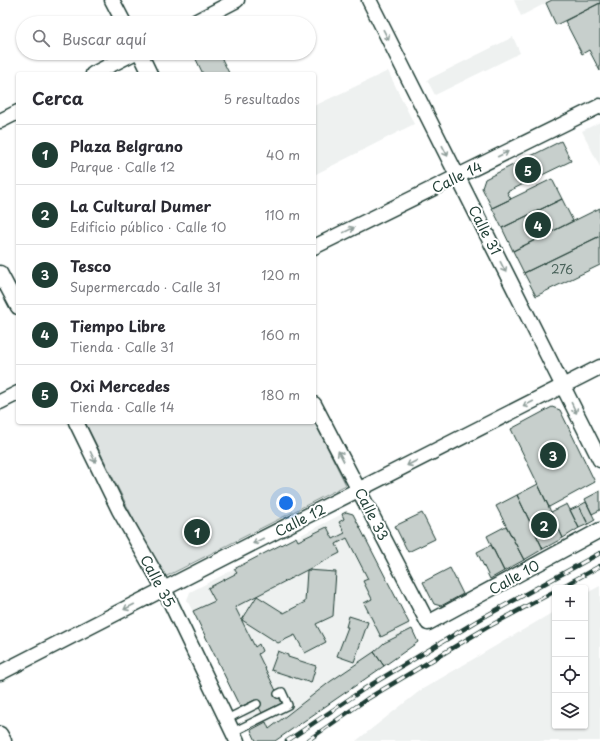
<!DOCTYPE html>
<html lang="es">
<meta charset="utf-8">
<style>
body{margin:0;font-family:"Playpen Sans",sans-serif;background:#f2f2f3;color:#2b2b33}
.controls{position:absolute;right:12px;bottom:12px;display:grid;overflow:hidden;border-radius:4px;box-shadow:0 1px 3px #0004}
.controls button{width:36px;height:36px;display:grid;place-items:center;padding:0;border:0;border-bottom:1px solid #e1e1e2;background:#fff;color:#2b2b33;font:20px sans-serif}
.you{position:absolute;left:286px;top:503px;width:14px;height:14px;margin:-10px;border:3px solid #fff;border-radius:50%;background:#1a73e8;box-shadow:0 0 0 6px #1a73e833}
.badge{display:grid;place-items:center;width:26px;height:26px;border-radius:50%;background:#1f3d34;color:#fff;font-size:13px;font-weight:700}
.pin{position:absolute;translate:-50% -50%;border:2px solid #fff;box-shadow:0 1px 4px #0006}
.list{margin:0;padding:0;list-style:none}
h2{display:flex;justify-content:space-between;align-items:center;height:52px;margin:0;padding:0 16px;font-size:17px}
h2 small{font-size:13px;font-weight:400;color:#7c7c81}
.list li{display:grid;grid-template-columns:26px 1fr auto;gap:12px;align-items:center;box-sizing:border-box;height:60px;padding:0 16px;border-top:1px solid #e1e1e2}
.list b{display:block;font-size:15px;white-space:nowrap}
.list p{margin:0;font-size:13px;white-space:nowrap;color:#7c7c81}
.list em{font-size:13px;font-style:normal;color:#7c7c81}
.icon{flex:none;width:22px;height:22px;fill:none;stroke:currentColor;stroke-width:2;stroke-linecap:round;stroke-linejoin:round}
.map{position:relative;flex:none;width:600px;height:741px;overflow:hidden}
.search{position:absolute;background:#fff;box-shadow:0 1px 3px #0004;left:16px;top:16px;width:300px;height:44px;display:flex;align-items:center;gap:10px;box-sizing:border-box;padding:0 14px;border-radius:22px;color:#7c7c81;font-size:15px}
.panel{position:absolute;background:#fff;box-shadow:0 1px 3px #0004;left:16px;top:72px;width:300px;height:352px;border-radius:4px}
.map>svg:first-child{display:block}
.built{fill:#eef1f0}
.green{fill:#dee3e2;stroke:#7e908b}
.building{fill:#c7cfcc;stroke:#1f3d34}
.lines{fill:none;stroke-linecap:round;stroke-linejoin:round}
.service-casing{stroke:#1f3d34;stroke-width:10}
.minor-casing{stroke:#1f3d34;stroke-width:17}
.service{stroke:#fff;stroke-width:7}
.minor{stroke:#fff;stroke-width:14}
.rail-casing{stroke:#1f3d34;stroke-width:4.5}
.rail{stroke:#fff;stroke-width:3;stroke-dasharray:9;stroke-linecap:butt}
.oneway{stroke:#8f9e9a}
.labels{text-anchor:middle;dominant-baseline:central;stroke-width:4;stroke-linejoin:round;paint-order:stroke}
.number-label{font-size:12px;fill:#49625a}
.street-label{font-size:14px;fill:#1f3d34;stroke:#fff}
</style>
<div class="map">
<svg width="600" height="741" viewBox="0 0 600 741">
<rect width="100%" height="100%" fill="#fff"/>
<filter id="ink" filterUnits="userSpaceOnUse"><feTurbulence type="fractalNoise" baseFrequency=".025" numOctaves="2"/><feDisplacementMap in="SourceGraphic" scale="8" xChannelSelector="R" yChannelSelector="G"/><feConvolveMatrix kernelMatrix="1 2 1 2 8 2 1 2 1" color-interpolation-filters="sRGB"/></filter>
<g filter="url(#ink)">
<!-- built -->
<path class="built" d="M514,0H552L521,16Z
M513,37L520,53L435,95L427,80Z
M388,71L414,124L314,175V106Z
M600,122V167L582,131Z
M346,512L353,514L418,642L275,741H256L187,600L190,592Z
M600,586V741H356L421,690L555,611V726H585V594Z"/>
<!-- green -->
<path class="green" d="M314,421L346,485L163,578L85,422Z"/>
<!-- building -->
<path class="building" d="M552,0H600V3L556,25L546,3Z
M600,3V71L589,50L582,54L565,21Z
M193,53H219L229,73L227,74H203Z
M561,141L571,161L507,192L511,199L492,208L482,188L485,179Z
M552,179L562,199L502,228L492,208Z
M562,199L573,221L513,251L502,228Z
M600,208V236L524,273L513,251Z
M600,236V265L536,296L524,273Z
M552,407L560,410L595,482L549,507L511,429Z
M538,484L563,538L543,549L517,495Z
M600,491V510L592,514L585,499Z
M517,495L543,549L524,560L496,506Z
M586,502L595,520L588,524L579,506Z
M567,504L579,528L563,538L551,512Z
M579,506L588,524L579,528L570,510Z
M346,512L353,514L409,623L381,637L364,603L372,599L363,581L368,579L347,538L336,544L340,553L235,607L255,647L259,644L262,651L258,654L282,703L262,713L255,700L240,707L193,611L215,601L208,588L237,573L234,569L296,537L298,541L327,527L333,539L345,533L339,522L344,519L342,514Z
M422,513L435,539L408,552L395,526Z
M506,526L524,560L504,571L487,536Z
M491,545L504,571L490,579L477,552Z
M450,568L463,594L441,606L434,604L423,582Z
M307,570L336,572L333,616L316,624L326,642L305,653L295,635L278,643L242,620L257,596L284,613L305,602Z
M349,616L368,622L354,662L337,656L348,627H346Z
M412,629L418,642L384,666L374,652L384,643Z
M278,651L288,655V657L316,666L311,683L271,670Z
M374,652L384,666L275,741H256L251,730L266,722L269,729L331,681Z"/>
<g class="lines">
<!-- service casing -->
<g class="service-casing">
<path id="service" d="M227,719L257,704
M233,732L288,705L282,692L278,694"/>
</g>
<!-- minor casing -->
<g class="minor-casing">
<path id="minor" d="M112,0L124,23
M369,0L600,460
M193,23L237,0
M140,53L150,74
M93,74L134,53
M0,121L18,112
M314,247L600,106
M0,273L18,307
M0,402L18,393
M314,404L428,623L600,530
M76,422L119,510L164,589L237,741
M0,673L226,557L600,367
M0,734L4,741"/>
</g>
<!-- service -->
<use href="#service" class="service"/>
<!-- minor -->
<use href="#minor" class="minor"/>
<!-- rail casing -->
<g class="rail-casing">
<path id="rail" d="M560,588L600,566
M287,741L364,689L482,618L600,553
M307,741L367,699L486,628L555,591"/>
</g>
<!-- rail -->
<use href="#rail" class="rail"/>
</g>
<!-- one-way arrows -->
<defs><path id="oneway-shaft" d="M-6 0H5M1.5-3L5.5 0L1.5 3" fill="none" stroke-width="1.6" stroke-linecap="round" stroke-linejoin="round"/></defs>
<g class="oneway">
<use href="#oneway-shaft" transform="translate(386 35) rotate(63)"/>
<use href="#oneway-shaft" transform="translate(445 151) rotate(63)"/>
<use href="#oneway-shaft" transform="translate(503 154) rotate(-27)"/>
<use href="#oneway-shaft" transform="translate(349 230) rotate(-26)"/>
<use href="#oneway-shaft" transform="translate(503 267) rotate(63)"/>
<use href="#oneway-shaft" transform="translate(528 404) rotate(153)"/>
<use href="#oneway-shaft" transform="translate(574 408) rotate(64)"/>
<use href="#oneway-shaft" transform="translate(341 456) rotate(-118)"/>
<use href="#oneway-shaft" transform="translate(93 457) rotate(64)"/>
<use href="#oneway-shaft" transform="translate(412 463) rotate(153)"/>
<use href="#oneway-shaft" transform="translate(258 541) rotate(153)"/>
<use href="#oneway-shaft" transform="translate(129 607) rotate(153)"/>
</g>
</g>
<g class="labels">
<!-- number labels -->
<g class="number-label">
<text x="562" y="269">276</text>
</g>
<!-- street labels -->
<g class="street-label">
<text transform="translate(457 177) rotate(-26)">Calle 14</text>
<text transform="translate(485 230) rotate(63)">Calle 31</text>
<text transform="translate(372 514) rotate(63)">Calle 33</text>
<text transform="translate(300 520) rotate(-27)">Calle 12</text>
<text transform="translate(514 577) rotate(-29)">Calle 10</text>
<text transform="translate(158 581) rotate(62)">Calle 35</text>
</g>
</g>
</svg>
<div class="controls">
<button>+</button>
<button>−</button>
<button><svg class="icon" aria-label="locate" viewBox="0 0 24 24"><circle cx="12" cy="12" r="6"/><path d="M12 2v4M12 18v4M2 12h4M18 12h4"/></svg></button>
<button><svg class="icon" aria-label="layers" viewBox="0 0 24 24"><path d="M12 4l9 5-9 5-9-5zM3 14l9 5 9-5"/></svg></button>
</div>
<div class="you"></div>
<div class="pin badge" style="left:197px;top:532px">1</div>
<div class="pin badge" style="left:544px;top:525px">2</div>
<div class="pin badge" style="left:553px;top:455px">3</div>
<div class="pin badge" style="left:538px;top:225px">4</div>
<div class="pin badge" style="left:528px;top:170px">5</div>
<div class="search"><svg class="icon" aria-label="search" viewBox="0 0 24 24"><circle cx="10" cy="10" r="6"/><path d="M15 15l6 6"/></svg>Buscar aquí</div>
<section class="panel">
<h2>Cerca<small>5 resultados</small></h2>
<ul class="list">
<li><span class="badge">1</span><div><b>Plaza Belgrano</b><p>Parque · Calle 12</p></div><em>40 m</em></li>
<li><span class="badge">2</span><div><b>La Cultural Dumer</b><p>Edificio público · Calle 10</p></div><em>110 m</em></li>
<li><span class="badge">3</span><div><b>Tesco</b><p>Supermercado · Calle 31</p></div><em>120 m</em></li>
<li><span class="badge">4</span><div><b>Tiempo Libre</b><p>Tienda · Calle 31</p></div><em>160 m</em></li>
<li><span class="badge">5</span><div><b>Oxi Mercedes</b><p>Tienda · Calle 14</p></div><em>180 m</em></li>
</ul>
</section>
</div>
